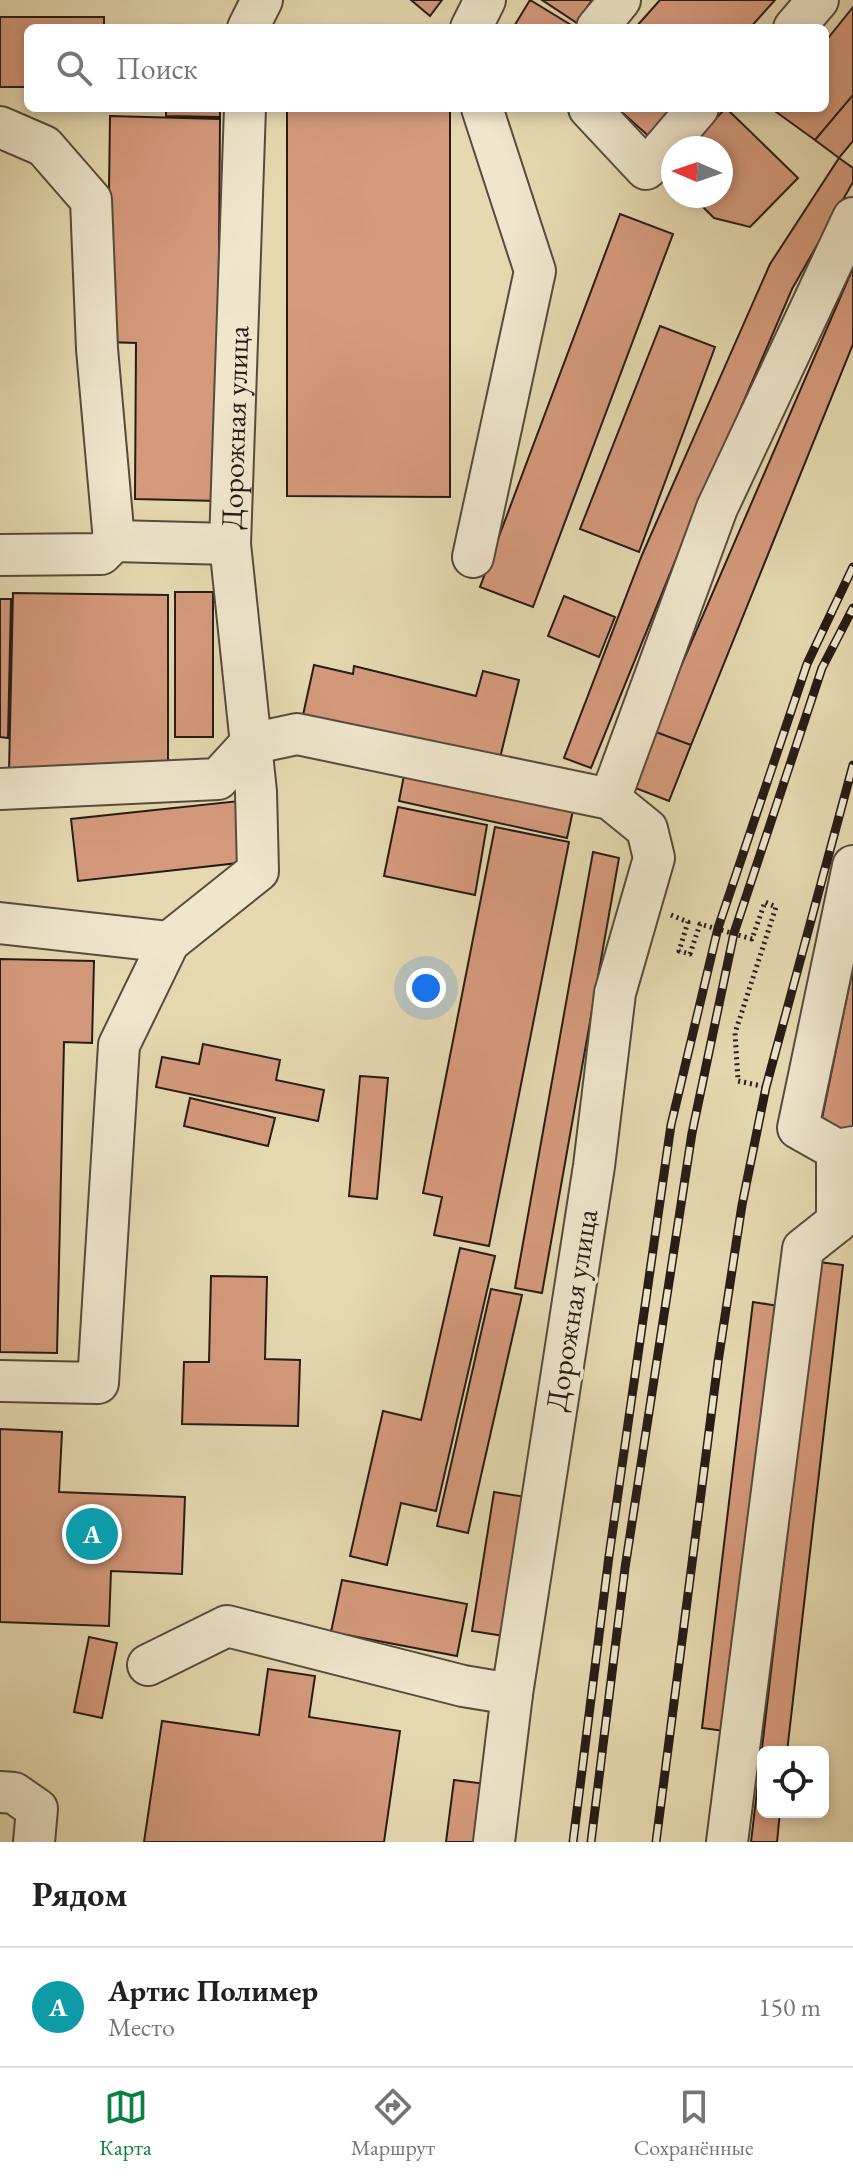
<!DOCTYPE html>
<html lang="ru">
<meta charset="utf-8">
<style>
body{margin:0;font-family:"EB Garamond",serif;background:#f6f6f6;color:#202124}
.controls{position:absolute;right:24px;bottom:24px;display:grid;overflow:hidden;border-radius:12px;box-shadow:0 4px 12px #0003}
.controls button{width:72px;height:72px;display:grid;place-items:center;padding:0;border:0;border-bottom:2px solid #e0e0e0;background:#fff;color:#202124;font:40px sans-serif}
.compass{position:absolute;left:661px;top:136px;width:72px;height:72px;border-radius:50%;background:#fff;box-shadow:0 4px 12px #0003;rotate:272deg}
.you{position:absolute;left:426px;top:988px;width:28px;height:28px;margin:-20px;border:6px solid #fff;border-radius:50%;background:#1a73e8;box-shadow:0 0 0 12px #1a73e833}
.badge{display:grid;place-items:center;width:52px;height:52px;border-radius:50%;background:#0b8043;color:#fff;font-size:26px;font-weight:700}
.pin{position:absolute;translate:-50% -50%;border:4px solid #fff;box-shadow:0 2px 8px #0006}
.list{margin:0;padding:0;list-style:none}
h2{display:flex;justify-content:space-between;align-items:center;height:104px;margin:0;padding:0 32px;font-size:34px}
h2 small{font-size:26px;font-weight:400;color:#757577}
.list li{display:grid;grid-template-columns:52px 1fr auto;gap:24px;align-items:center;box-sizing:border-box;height:120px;padding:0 32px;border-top:2px solid #e0e0e0}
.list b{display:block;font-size:30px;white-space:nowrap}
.list p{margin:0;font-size:26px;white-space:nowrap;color:#757577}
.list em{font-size:26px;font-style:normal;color:#757577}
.icon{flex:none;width:44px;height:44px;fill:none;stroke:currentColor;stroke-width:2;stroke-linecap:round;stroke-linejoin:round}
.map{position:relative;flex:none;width:853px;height:1842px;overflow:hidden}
.search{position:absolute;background:#fff;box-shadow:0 4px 12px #0003;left:24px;right:24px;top:24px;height:88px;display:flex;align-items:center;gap:20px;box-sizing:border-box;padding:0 28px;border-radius:12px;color:#757577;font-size:30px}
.sheet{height:224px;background:#fff}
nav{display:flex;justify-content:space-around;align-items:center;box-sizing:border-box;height:112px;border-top:2px solid #e0e0e0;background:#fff;font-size:22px;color:#757577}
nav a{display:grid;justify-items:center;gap:4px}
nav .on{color:#0b8043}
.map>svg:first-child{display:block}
.building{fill:#d59a7d;stroke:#271c15;stroke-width:2}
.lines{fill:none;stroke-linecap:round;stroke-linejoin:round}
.minor-casing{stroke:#574b3c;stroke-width:44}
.path{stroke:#271c15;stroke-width:5;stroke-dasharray:2 4;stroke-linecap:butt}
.minor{stroke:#efe6cc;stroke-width:40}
.rail-casing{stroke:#271c15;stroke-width:9}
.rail{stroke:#efe6cc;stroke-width:6;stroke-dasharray:18;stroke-linecap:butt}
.labels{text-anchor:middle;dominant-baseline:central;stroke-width:7;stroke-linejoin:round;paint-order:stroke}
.street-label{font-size:30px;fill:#271c15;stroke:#efe6cc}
</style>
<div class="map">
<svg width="853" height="1842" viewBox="0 0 853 1842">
<rect width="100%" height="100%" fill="#e6d9b1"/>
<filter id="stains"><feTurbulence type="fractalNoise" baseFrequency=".0025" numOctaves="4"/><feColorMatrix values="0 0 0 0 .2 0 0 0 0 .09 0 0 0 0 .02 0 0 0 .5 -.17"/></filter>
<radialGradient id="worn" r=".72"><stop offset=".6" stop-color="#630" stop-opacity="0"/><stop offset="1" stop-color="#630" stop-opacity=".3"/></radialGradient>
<!-- building -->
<path class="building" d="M411,0H442L430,16Z
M530,0L576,28H513Z
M542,0H592L577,23Z
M660,0H775L750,28H635Z
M853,7V95L815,140L772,109L825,108V42Z
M0,17H104V28H28V87H0Z
M853,95V141L839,158L815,140Z
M166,108H220V117L166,116Z
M287,108H450V497L287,496Z
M617,108H680L652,139Z
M726,108L798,178L750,227L714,218L692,196H721V148H687Z
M110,116L220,119L217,501L135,499L136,343L107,342Z
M839,158L853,168V182L792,289L678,554L591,768L564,758L642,555L770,264Z
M620,214L673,234L533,607L480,587Z
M853,268V344L691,745L653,731Z
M660,326L715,347L639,552L580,529Z
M175,592H213V737H175Z
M13,593L168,595V768L9,771Z
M564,596L615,617L599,657L548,636Z
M0,599H11L8,738L0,737Z
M314,665L353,674L354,666L476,696L483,671L519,680L499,762L303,715Z
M653,731L691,745L669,801L630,786Z
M405,770L574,806L567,838L399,801Z
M239,801L247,862L78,881L71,819Z
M398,807L487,825L475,895L384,876Z
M495,827L569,842L489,1246L434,1235L442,1197L423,1193Z
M593,852L619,858L542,1293L515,1288Z
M0,959L94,961L92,1043L64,1042L57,1353L0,1352Z
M853,967V1132L820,1128Z
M203,1044L280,1060L276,1080L324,1090L318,1121L156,1087L162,1057L199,1064Z
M360,1076L388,1078L377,1199L349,1196Z
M190,1098L275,1118L268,1146L184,1126Z
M460,1248L495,1256L436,1511L401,1503L387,1565L350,1556L383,1411L421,1420Z
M819,1262L843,1265L787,1752H763V1812H780L777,1842H751Z
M211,1276L267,1277L265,1359L300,1360L298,1426L182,1424L184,1362H209Z
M491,1289L522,1295L468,1533L437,1526Z
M753,1302L779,1306L732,1732L702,1728Z
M0,1429L62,1432L59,1492L185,1497L182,1574L111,1571L109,1626L0,1622Z
M494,1492L526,1497L504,1636L472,1631Z
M342,1580L467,1604L457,1656L331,1632Z
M89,1637L117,1643L102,1718L74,1712Z
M268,1669L315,1676L309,1717L400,1731L384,1842H144L162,1721L259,1735Z
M454,1780L487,1784L479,1842H446Z"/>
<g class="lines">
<!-- minor casing -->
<g class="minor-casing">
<g id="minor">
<path d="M248,28L262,0"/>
<path d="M471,28L485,0"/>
<path d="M597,28L620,0"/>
<path d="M794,28L818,0"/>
<path d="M589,108L646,169L698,108"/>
<path d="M0,127L44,146L91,200L97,349L114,541"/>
<path d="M0,555L101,554L114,541L230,544"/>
<path d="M473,557L535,271L482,108"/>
<path d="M0,789L218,779L250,744L297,734L610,799L647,829L654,858L615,993L594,1166L512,1694L494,1842"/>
<path d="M610,799L717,508L853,218"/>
<path d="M0,923L169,942"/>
<path d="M837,1150L798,1128L853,866"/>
<path d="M837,1222V1150L853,1147"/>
<path id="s1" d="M0,1381L98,1383L119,1045L169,942L258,871L256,792L230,544L245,108"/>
<path d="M148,1665L227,1626L463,1686L512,1694"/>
<path d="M0,1792L14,1793L37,1809L34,1842"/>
<path d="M727,1842L803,1249L837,1222"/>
</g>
</g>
<!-- path -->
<path class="path" d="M671,915L688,922L679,951L690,954L700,924L752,939L765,902L776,907L735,1033L738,1081L771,1088"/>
<!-- minor -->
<use href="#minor" class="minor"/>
<!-- rail casing -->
<g class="rail-casing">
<path id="rail" d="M573,1842L609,1556L671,1125L718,928L807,664L853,567
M591,1842L625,1568L692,1133L734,933L822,668L853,608
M656,1842L718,1362L742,1205L766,1087L853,765"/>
</g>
<!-- rail -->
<use href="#rail" class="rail"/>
</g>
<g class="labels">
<!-- street labels -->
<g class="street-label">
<text stroke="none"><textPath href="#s1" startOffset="1110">Дорожная улица</textPath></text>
<text transform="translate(571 1310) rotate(-81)">Дорожная улица</text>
</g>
</g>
<rect width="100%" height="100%" filter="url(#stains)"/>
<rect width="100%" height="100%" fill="url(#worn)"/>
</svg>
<div class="controls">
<button><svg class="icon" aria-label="locate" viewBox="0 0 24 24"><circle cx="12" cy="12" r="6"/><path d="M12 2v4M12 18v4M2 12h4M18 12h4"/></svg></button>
</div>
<svg class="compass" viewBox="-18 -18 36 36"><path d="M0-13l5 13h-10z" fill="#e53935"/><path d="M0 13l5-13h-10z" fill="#757577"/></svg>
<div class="you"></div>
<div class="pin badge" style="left:92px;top:1534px;background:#0f9aa8">A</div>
<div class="search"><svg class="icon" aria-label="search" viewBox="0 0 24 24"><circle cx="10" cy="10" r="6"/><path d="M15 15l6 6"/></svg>Поиск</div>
</div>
<section class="sheet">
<h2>Рядом<small></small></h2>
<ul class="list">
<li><span class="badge" style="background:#0f9aa8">A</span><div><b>Артис Полимер</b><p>Место</p></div><em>150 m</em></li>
</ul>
</section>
<nav>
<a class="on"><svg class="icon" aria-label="map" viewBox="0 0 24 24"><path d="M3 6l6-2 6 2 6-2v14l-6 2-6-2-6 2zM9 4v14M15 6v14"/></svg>Карта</a>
<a><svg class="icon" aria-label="directions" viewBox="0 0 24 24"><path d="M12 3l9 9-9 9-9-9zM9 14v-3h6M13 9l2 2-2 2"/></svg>Маршрут</a>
<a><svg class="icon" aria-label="saved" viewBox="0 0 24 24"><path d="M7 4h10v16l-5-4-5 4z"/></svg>Сохранённые</a>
</nav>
